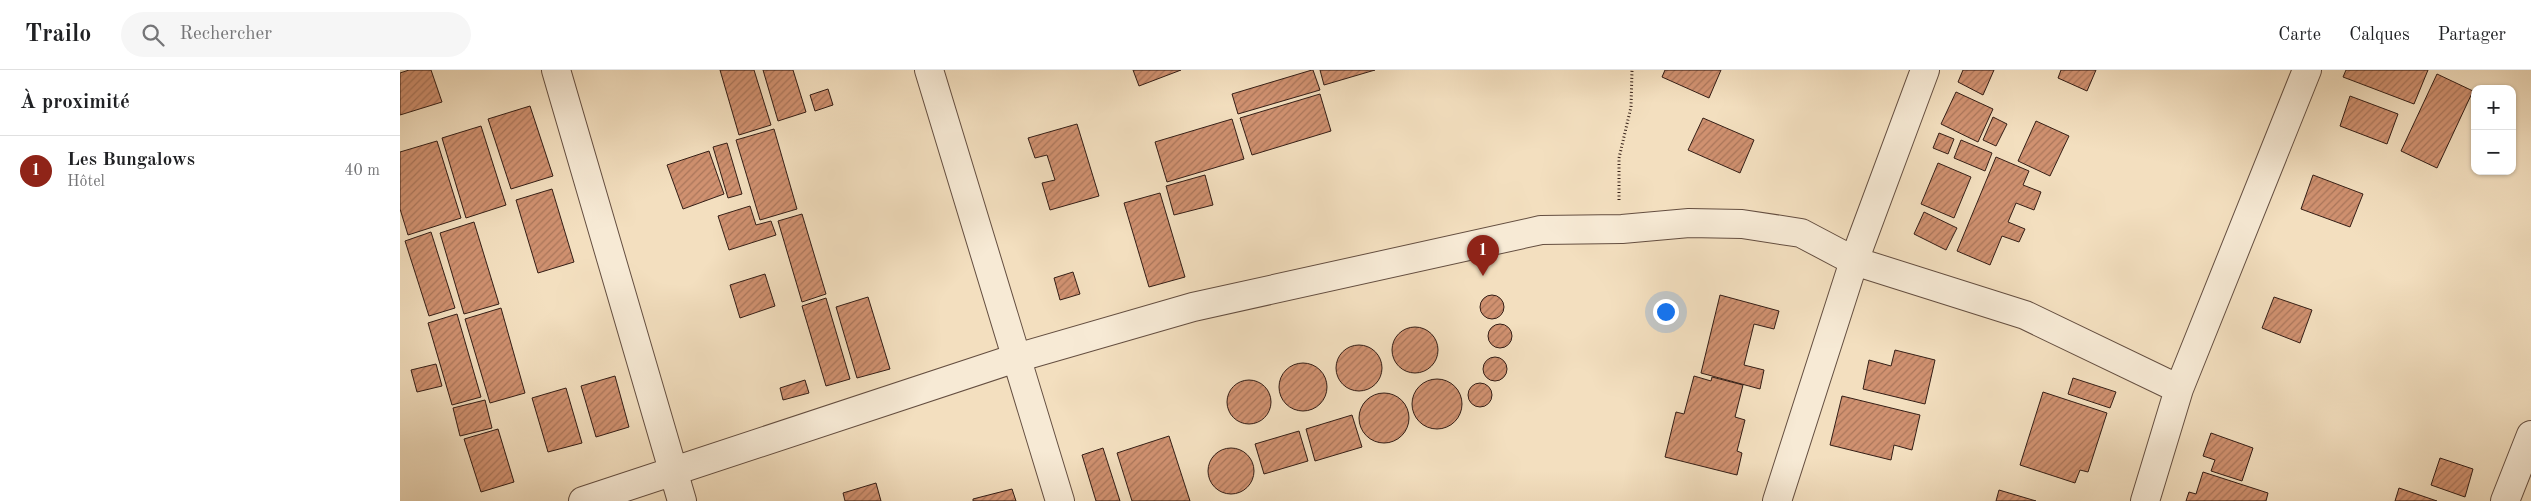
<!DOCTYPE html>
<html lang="fr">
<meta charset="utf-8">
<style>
body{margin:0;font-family:"Old Standard TT",serif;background:#f6f6f6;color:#202124}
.controls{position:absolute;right:15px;top:15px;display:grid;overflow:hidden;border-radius:10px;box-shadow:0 1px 4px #0004}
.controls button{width:45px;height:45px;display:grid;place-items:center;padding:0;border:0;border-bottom:1px solid #e0e0e0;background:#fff;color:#202124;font:25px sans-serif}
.you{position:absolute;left:1265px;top:241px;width:18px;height:18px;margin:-12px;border:4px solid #fff;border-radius:50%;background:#1a73e8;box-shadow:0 0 0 8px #1a73e833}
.badge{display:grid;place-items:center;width:32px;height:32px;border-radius:50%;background:#8f2418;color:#fff;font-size:16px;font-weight:700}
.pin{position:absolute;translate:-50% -41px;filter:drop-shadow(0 1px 2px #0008)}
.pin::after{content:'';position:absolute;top:26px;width:18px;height:15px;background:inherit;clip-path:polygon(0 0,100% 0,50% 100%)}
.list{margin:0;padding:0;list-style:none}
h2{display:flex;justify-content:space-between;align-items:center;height:65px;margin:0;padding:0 20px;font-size:21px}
h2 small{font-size:16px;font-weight:400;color:#757577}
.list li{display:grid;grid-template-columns:32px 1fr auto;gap:15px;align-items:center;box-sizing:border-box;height:70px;padding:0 20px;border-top:1px solid #e0e0e0}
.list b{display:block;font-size:19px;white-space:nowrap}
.list p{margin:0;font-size:16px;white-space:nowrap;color:#757577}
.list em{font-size:16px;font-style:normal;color:#757577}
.icon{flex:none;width:28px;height:28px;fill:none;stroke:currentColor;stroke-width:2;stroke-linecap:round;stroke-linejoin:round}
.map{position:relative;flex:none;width:2131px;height:431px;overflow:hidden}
header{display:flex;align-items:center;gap:30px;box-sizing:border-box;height:70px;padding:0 25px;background:#fff;border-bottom:1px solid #e0e0e0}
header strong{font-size:24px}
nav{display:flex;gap:28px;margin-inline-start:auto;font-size:18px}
.search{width:350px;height:45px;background:#f6f6f6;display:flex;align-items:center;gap:12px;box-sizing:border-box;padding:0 18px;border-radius:28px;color:#757577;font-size:19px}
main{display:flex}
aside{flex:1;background:#fff}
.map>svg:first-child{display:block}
.building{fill:url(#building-hatch);stroke:#341e16}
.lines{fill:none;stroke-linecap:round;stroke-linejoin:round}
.street-casing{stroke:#644e40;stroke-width:30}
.path{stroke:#341e16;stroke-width:3;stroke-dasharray:1 2.5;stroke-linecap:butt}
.street{stroke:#f7ead5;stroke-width:28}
</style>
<header>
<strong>Trailo</strong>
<div class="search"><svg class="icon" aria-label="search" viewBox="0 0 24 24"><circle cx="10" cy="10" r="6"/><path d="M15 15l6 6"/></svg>Rechercher</div>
<nav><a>Carte</a><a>Calques</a><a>Partager</a></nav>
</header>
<main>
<aside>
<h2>À proximité<small></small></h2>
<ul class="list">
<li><span class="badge">1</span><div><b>Les Bungalows</b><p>Hôtel</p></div><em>40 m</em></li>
</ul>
</aside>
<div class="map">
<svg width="2131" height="431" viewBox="0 0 2131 431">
<defs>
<pattern id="building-hatch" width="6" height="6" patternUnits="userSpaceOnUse" patternTransform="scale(1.25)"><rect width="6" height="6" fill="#d09170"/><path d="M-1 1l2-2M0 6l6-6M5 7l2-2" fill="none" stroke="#aa765b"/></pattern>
</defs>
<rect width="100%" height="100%" fill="#f3dfbf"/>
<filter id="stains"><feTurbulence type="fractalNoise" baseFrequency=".004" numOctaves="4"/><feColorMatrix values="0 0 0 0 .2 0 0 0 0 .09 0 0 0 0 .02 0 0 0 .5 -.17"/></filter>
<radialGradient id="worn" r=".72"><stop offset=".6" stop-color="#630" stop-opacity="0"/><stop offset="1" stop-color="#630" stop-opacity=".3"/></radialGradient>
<!-- building -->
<path class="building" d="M9,0H31L42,32L0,45V3Z
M320,0H354L371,55L339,65Z
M363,0H393L406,42L378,51Z
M733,0H781L739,16Z
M912,0H913L920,20L838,44L832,24Z
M920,0H975L924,15Z
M1265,0H1321L1309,28L1262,7Z
M1563,0H1594L1583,25L1558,12Z
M1661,0H1696L1687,21L1658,8Z
M1946,0H2028L2014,34L1943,7Z
M2037,4L2073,21L2037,98L2001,81Z
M428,19L433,35L415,41L410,25Z
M1556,22L1593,39L1578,72L1541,54Z
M920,24L931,61L852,85L840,48Z
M1950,26L1998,44L1987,74L1940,56Z
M130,36L153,106L111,119L88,49Z
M1593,47L1607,54L1596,76L1583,70Z
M1303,48L1354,70L1340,103L1288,80Z
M832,49L844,89L767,112L755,72Z
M1636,51L1669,66L1650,106L1618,91Z
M677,54L699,126L650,140L642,113L655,110L647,85L635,88L628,68Z
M81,56L106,135L66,148L42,68Z
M374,59L397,139L360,150L336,70Z
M1539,63L1554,69L1548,84L1533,78Z
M1561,70L1592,83L1585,101L1554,88Z
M37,71L61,148L8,165L0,139V82Z
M327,73L342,124L328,128L313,77Z
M309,81L324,124L283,139L267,95Z
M1596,87L1629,101L1623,115L1641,122L1634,140L1616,133L1608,152L1625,159L1619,172L1602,166L1590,195L1557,181Z
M1538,93L1571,107L1554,148L1521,134Z
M805,105L813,135L774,145L766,116Z
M1913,105L1963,124L1950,157L1901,139Z
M152,119L174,192L138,203L116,130Z
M760,123L785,207L749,217L724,133Z
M350,136L356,155L371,151L376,165L329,180L318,146Z
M1524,142L1557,158L1546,180L1514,164Z
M402,144L426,224L402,232L378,151Z
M74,152L99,234L64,244L40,163Z
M31,162L55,238L29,246L5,171Z
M673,202L680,224L660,230L654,208Z
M365,204L375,236L340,248L330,215Z
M1320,225L1379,241L1374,259L1354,254L1344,295L1364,300L1360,319L1301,303Z
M1080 237a12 12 0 1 1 24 0a12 12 0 1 1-24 0Z
M468,227L490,299L457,308L436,237Z
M1874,227L1912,240L1900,273L1862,258Z
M426,228L450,309L426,316L402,236Z
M101,238L125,323L90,333L65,249Z
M57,244L81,327L52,335L28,253Z
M1088 266a12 12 0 1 1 24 0a12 12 0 1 1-24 0Z
M992 280a23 23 0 1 1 46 0a23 23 0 1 1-46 0Z
M936 298a23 23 0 1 1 46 0a23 23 0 1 1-46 0Z
M1495,280L1535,290L1525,334L1463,319L1469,290L1491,296Z
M1083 299a12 12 0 1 1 24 0a12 12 0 1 1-24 0Z
M879 317a24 24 0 1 1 48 0a24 24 0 1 1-48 0Z
M36,294L42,316L17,322L11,300Z
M215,306L229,357L196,367L181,316Z
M1294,306L1311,311L1312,307L1343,315L1335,347L1345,350L1337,381L1342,383L1337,405L1265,387L1276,342L1284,344Z
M1673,308L1716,322L1710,338L1668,324Z
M1012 334a25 25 0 1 1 50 0a25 25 0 1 1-50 0Z
M827 332a22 22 0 1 1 44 0a22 22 0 1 1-44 0Z
M405,310L409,323L383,330L380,318Z
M1068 325a12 12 0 1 1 24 0a12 12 0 1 1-24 0Z
M166,318L182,373L148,382L132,328Z
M1643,322L1707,343L1688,402L1680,400L1675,413L1620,395Z
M959 348a25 25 0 1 1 50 0a25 25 0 1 1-50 0Z
M1442,326L1520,345L1512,380L1494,375L1491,390L1430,375Z
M85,330L92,358L60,366L53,338Z
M952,345L962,377L915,391L906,359Z
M98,359L114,412L81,422L64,369Z
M899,361L908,391L864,404L855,374Z
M1811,363L1853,378L1842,411L1811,401L1815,390L1803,386Z
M769,366L790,431H732L717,383Z
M808 401a23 23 0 1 1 46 0a23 23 0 1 1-46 0Z
M703,378L720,431H696L682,385Z
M2040,388L2073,399L2065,427L2031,415Z
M1803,402L1868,423L1866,431H1786L1789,422L1796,424Z
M476,413L481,431H445L443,423Z
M1999,418L2037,431H1995Z
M612,419L616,431H573V429Z
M1599,420L1636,431H1596Z"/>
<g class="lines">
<!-- street casing -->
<g class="street-casing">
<path id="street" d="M156,0L282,431
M529,0L660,431
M183,431L616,288L793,237L1141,160L1222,159L1289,153L1342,154L1401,163L1454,191L1625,245L1779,319
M1377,431L1454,191L1525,0
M1745,431L1779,319L1907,0
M2105,431L2131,365"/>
</g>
<!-- path -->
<path class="path" d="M1219,130V88L1231,37L1232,0"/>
<!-- street -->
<use href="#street" class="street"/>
</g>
<rect width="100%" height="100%" filter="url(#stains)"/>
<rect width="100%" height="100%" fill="url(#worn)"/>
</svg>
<div class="controls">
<button>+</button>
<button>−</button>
</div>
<div class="you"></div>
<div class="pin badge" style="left:1083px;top:206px">1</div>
</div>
</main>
